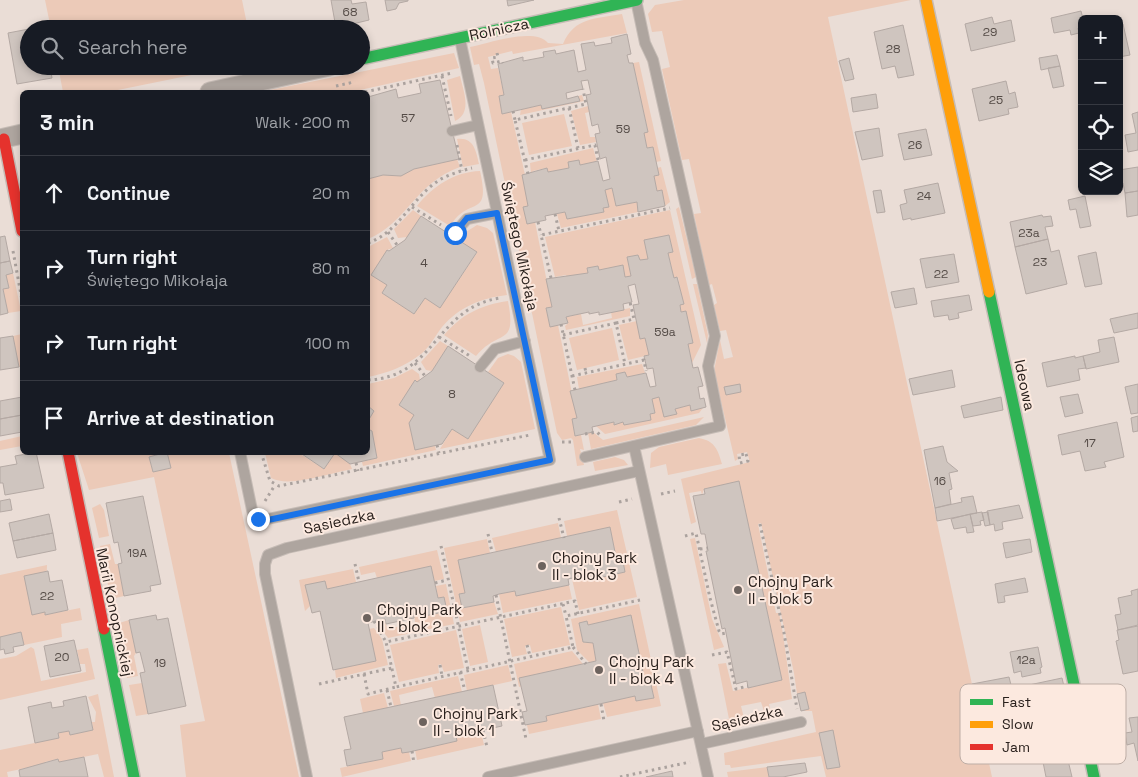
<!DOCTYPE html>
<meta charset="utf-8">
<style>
body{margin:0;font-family:"Space Grotesk",sans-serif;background:#20242c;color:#f1f3f6}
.controls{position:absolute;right:15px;top:15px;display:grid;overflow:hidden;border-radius:8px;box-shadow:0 2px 8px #0003}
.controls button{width:45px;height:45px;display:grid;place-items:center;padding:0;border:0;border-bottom:1px solid #363941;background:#171b24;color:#f1f3f6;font:25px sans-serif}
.stop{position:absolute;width:15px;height:15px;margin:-11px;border:4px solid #1a73e8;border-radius:50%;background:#fff}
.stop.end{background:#1a73e8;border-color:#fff;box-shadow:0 1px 5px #0008}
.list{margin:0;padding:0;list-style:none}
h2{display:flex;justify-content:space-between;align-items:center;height:65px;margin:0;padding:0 20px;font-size:21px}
h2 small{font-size:16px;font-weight:400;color:#9ea1a6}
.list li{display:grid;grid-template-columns:32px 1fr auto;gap:15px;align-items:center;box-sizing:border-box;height:75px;padding:0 20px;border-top:1px solid #363941}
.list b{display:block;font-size:19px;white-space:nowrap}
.list p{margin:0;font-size:16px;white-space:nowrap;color:#9ea1a6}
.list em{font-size:16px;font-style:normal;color:#9ea1a6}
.icon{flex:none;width:28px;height:28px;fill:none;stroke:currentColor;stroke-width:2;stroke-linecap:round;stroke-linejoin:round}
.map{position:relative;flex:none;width:1138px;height:777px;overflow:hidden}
.search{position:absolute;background:#171b24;box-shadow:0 2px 8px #0003;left:20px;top:20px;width:350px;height:55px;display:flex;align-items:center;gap:12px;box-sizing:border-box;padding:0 18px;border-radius:28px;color:#9ea1a6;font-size:19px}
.panel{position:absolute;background:#171b24;box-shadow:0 2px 8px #0003;left:20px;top:90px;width:350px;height:365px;border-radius:8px}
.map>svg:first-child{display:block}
.green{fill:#eccab8;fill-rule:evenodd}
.building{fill:#cfc5bf;stroke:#b4a9a4}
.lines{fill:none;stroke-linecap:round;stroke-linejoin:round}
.lane-casing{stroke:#c6bcb6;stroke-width:12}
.street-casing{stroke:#c6bcb6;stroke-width:21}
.fast-casing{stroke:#c6bcb6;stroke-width:14}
.slow-casing{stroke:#c6bcb6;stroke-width:14}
.jam-casing{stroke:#c6bcb6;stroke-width:14}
.path{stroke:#aba29e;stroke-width:3;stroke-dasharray:2.5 4;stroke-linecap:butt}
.lane{stroke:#aea59f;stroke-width:10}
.street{stroke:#aea59f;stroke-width:19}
.fast{stroke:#30b455;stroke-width:11}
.slow{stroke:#ff9f0a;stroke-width:11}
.jam{stroke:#e5322d;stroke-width:11}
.route{stroke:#1a73e8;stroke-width:6}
.poi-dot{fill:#6d635e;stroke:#fce9df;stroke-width:2}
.labels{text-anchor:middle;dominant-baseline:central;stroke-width:4;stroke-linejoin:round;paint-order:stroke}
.number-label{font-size:12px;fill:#544b46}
.street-label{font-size:15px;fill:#2a211d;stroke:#fce9df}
.poi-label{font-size:15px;fill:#2a211d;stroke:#fce9df;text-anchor:start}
.key{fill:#fce9df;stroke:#bdada5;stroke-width:1}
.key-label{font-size:14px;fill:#2a211d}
</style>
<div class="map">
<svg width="1138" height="777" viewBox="0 0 1138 777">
<rect width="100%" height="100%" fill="#eaddd6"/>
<!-- green -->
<path class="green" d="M45,0H242L248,29H51Z
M684,0H911L828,17L992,777H826L821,756L731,768L730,765H725L724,753L816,732L812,711H801L808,709L805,693L797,694L794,673L761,523L758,524L776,613H779L783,634L792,699L769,704L772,718L766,717L761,702L741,706L745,722L742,725L715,731L713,722L729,719L718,664L726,663L733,691L782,680L739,482L704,489L702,495L701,491L689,493L696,522L691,524L681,479L750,462L747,452L737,454L738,459L735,461L714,371L720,340L724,359L733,357L726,330L720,331L714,305L717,303L712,284L709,285L694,214L701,213L689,159L682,160L662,69L670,67L662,31L652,32L648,14L655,5Z
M622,14L627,33L513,54L512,51L488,57L491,69L498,68L504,95L499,96L502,114L511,112L525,175L528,206L524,207L527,224L535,222L552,307L546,308L550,326L558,325L577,418L572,419L575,436L581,435L584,450L580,449L584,465L577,466L573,440L571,438L562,440L557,433L484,83L479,64L474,65L470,47C489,43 535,27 548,43L563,44C574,17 596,19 622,14Z
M454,53L459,68L351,92H260Z
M639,62L661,161L656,162L653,147L647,148L644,133L648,131L633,63Z
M58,66H236L108,92H63Z
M460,76C463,90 473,113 455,121L447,80Z
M582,95L584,101L520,115L521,109L541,105L542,109L580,101L578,96Z
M588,106L589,112L585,113L590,137H595L596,142L580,145L571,111Z
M564,114L572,146L529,155L522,123Z
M457,139C474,137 476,151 479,164L463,167Z
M593,148L597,162L580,165L579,160L569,168L548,172L546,168L533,171L531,174L530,163Z
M457,159L460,167C415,183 407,223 368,239V179L383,175L401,176L414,169Z
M661,167L670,202L665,206L662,191H657L654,176L659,175L657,168Z
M480,171C491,220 469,195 450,226L417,206C433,186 454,172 480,171Z
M612,188L616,206L637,202L638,212L561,228L557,214L565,212L567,219L604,212L603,208L609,206L605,190Z
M679,207L696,277L692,279L676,209Z
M413,210L421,216L407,237L398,238L394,229Z
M670,210L701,345L692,363L688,344L693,342L686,311L681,312L680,305L683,304L678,277L674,278L668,253L673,252L669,235L648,259L640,260L638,255L627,257L631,276L625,277L623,266L599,270L598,266L587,268L588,273L567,278L566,275L555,277L545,237Z
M477,225L487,228L493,233L507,295C481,298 459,307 442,327C435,336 430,347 421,354C404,367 387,373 368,377V247L387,237L393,248L387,250V285L382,293L414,314L425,298L440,308L477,253L461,242L466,232Z
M13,273L21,311L8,313L3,289L9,288L6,275Z
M693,284H697L708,335L707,343Z
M508,301C517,348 499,328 476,356L444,335C462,314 481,305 508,301Z
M630,308V316L566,330L565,326L568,323L566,317L581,314L583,325L612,318L611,312Z
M637,321L645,338L649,355L628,360L619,325Z
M612,328L619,360L577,370L569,338Z
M22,334V366L19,367L13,336Z
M440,341L448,346L432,371L426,370L421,362Z
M508,354L514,356L521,362L535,429L440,449L452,429L468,439L504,383L488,372L498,358Z
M642,364L645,373L627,377L625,372L616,374L617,380L579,389L577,377Z
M412,369L419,374L420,380L417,382L415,381L399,405L414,415L415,449L435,446L436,450L363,466L362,462L377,458L372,431L368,429V421L374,411L368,406V384L394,378Z
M659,397L664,417L676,414L675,409L690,405L691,411L703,408L699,413L605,434L596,426L614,422V424L623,422L624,425L651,420L650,414L655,413L652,399Z
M704,417L696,425L591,449L588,433L593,432L603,440Z
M22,436V446L0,450V441Z
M699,438C715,441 718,450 722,464L668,475L666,464L650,468L651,453L659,447Z
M77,453H229L299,777H186L180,725L205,721L154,477L89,490ZM167,453L170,468L153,472L149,457Z
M265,453H299L324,469L335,453L350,464L352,469C330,473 290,488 271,478Z
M615,457L624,460L628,465L595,471L593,462Z
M100,504L104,510L109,536L99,538L92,508Z
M617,510L637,597L579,610L572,579L588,575L589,580L625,572L622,556L616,557L610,528L567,536L564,521Z
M558,523L561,538L496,552L492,538Z
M695,538L712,619L724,647L714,650L690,539Z
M487,539L490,553L458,560L465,593L459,594L463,608L494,602L498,614L460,622L444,548Z
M110,544L115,564H118L124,596L111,599L100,546Z
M437,550L444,579L434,581L431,566L377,578L375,572L361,575L359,567Z
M47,565L45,615L80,608L82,620L61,624L62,637L24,645L21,632L0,637V575Z
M353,569L356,582L327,589L325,581L306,586L310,606L305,611L299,580Z
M446,584L454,624L388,638L380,627L378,620L385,619L387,629L415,623L414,613L424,611L426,616L447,611L444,597L438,598L436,586Z
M569,585L572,599L503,613L499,594L515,591L516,596Z
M639,604L661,706L607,717L603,703L635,696L636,701L654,697L649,676L644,677L631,616L588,625L587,621L579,623L583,642L593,643L596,661L590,663L577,650L571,619Z
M561,607L570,645L532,653L530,645L525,646L527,654L512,657L504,619Z
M129,620L136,653L134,656L138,676L127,678L116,624Z
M480,625L488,662L470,666L462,629Z
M374,628L382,639L388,665L336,678L335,670L369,629Z
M456,630L464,668L444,672L441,664L438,665L439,673L399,682L390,645Z
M31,647L34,649L41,681L86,672L85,664H80L77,650L88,648L95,679L0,700V659L16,656Z
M572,651L583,664L519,687L514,664Z
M508,665L512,681L467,691L464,675Z
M458,676L462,692L435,698L432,687L399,695L401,705L394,706L390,691Z
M142,683L148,714L136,716L129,685Z
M384,693L388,708L363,713L360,699Z
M98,694L114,777H104L98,754L59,762L58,759L45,762V764L7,772L8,777H0V750L59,738L58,733L69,731L70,735L93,730L92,722H95L96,712L88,697Z
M598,704L601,719L529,734L527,725L547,721L546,716Z
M481,731L484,745L417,760L415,750L456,741V736Z
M401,748L409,752L411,761L342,777L340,768L383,759L382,752Z
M767,767L769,777H728L727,772Z"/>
<!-- building -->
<path class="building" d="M331,0H351L352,4L366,2L369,20L336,28Z
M385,0H408V1L399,3L396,9L387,11Z
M507,0H534L508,6Z
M1081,11L1083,19L1082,27L1078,28L1079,33L1071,35L1070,30L1054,33L1051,18Z
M992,17L994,24L1011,20L1015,41L971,51L965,24Z
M1123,24L1130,55L1119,57V25Z
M903,25L914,75L898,78L895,66L882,69L874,32Z
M29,29V66H50L52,78L17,84L8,33Z
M627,34L631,54L627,55L629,63H633L648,132L644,133L647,148L653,147L659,175L654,176L657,191L662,190L665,206L638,212L637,202L616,206L612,188L605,190L609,207L603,208L604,212L567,219L565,212L545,216L546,220L527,224L523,207L528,206L522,175L547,168L548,172L569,168L568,162L579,160L580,165L598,161L603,181L610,179L606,157L600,159L595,134L600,133L598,124L592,126L586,95L591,94L588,80L581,81L583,89L566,93L567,99L578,96L580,101L542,109L541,105L502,114L499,96L504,95L498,64L523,57V61L544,57L543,52L555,50L556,54L574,50L578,72L586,70L581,44L594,42L595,46L612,43L611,38Z
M1057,55L1060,66L1041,70L1039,58Z
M849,58L854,79L845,81L839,61Z
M1060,66L1064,86L1053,88L1048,68Z
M440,80L459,159L414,169L401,176L383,175L368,179V97L396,89L398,98L421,93L419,84Z
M1006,81L1009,94L1015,92L1018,107L1008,109L1009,114L979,121L972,89Z
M876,94L878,108L853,112L851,98Z
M1138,112V150L1128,152L1125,135L1136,133L1132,114Z
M879,128L883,156L862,160L855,132Z
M926,129L932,155L904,160L898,134Z
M1138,167V191L1125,193L1123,183L1120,184L1119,170Z
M938,183L945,213L911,220V218L903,220L900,205L907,203L904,190Z
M881,190L885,212L877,213L873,191Z
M1138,191V215L1127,217L1125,193Z
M1085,196L1091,226L1080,228L1076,209L1070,210L1068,200Z
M1042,215L1043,217L1051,216L1053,226L1045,227L1048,239L1015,247L1010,222Z
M421,216L477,252L440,308L425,298L414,314L382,293L387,285L371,275L387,250L389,251L405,240Z
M669,235L673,252L668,253L672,270L674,278L677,277L684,304L680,305L681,312L686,311L693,343L688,344L693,368L698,367L703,386L698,387L700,399L704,398L706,407L691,411L690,405L675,409L677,414L664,417L659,397L652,399L655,413L650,414L651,420L624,425L623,422L614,425V422L592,427L593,432L575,436L572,419L577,418L570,391L617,380L616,374L625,372L627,377L646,373L650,387L656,386L653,368L647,369L644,356L649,355L645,338L640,339L633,305L639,304L635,284L628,286L632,302L623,304L624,310L599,315V312L589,314V312L570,316L566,317L568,323L550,327L546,308L552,307L546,279L588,273L587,268L598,266L599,270L623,265L625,277L631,276L627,257L638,255L640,260L648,259L644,240Z
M5,236L10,261L0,263V237Z
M1048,239L1051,252L1059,250L1067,284L1026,294L1015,247Z
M1096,252L1102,284L1085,287L1078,256Z
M954,254L959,282L926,288L920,259Z
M10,261L13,273L6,275L9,288L3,289L8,313L0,315V263Z
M914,288L917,304L895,308L891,292Z
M969,295L972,310L958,313L959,318L949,320L948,315L934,317L931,301Z
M1138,313V328L1114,333L1110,319Z
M13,336L19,367L0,370V338Z
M1114,337L1119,362L1086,369L1083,356L1100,352L1098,340Z
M448,346L504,383L468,439L452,429L442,444L415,450L409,423L414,415L399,405L415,380L417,382L432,371Z
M1075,356V358L1083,356L1086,368L1078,369L1080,380L1047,387L1042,363Z
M952,370L955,387L913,395L909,379Z
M740,384L741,392L726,395L724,387Z
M1138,384V413L1131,414L1125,387Z
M1078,394L1083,413L1065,417L1060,397Z
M22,397V415L0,419V401Z
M1001,397L1003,410L964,418L961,406Z
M368,406L374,411L368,421Z
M22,415V432L0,436V419Z
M1138,416V431L1133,432L1131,418Z
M1117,422L1124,457L1104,462L1106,467L1085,471L1080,451L1062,455L1058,435Z
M368,429L372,431L377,458L350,464L335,453L324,469L299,452H368Z
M943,446L947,462L958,471L949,473L952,489L949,490L951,504L935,508L924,450Z
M36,452L44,488L5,495L3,483H0V467L17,464L15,456Z
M167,452L171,468L153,472L149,457Z
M739,481L782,680L748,688L747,681L736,684L726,633L725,628L722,629L706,551H708L705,534H701L693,496L705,494L704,489Z
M143,496L161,584L150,586L151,591L124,596L118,564L122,563L118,542L114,543L106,503Z
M973,496L977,513L937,521L935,508L962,502L961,498Z
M10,499L12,510L0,512V501Z
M1019,505L1023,518L1002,522L1003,529L995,531L994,524L990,525L987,511Z
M982,512L984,520L980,521L981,525L973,526L970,514Z
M988,512L990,525L985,526L982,513Z
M49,514L53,533L13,541L9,523Z
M970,514L974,532L967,533L966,527L954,529L951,519Z
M610,527L616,557L622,556L625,572L589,580L588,575L568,579L569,585L516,596L515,591L499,594L493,596L494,602L462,608L459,594L465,593L458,560Z
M53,533L56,550L17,558L13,541Z
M1030,539L1032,552L1006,558L1003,543Z
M431,566L438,598L444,597L447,611L425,616L424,611L414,613V618L386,624L385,619L368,623L376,661L333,670L320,611L312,613L305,585L325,581L327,589Z
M48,571L50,582L62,580L68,610L45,615V612L32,615L24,576Z
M1025,578L1028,592L1004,596L1005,602L998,603L995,584Z
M1138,589V625L1118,630L1115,615L1121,614L1118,598L1132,595L1131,591Z
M156,615L157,620L168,618L186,706L148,714L140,673L145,672L140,652L136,653L129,620Z
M631,615L644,677L649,676L654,698L636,701L635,696L546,716L547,721L525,725L522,712L527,711L519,678L596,661L593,643L583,642L579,623L587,621L588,625Z
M1138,626V671L1123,674L1116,641L1119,640L1117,630Z
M21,632L24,645L13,647L14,652L5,654L4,649L0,650V637Z
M74,640L81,671L50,677L44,646Z
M1038,647L1042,667L1040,668L1041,673L1022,677L1021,671L1014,673L1010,652Z
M1009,677L1012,689L996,692L998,700L982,703L980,695L975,696L972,684Z
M1062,678L1066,695L1050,699L1052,706L1043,708L1041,700L1000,709L996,692Z
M493,685L502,726L456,736L457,741L409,752L402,753L401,748L382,752L383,759L347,766L344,750L351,749L344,717Z
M805,692L809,709L801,711L797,694Z
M86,696L93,730L70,735L69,731L58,733L59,738L35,743L28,707L51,702L52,708L64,706L63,701Z
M1138,717V761L1134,743L1127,745L1125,733L1132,732L1129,718Z
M833,730L840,767L827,769L819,733Z
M1066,752L1072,777H1046L1042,757Z
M84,757L88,777H20L19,770L58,759L59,762Z
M805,763L807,772L783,777H769L767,767Z
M672,771L673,777H646Z"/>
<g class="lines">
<!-- lane casing -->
<g class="lane-casing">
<path id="lane" d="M452,131L478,125
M452,236L467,219L497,213
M480,367L495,349L525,341
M634,446L708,777
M240,452L252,510L254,516L263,520L550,460L460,39
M585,457L720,426L708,366L715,336L653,60L645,43L636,0
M701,744L801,722
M307,777L265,574V564L268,555L287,548L639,471
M488,777L698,731"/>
</g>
<!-- street casing -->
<g class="street-casing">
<path id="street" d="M210,92L329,66
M0,139L22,134"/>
</g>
<!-- fast casing -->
<g class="fast-casing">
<path id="fast" d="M361,59L637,0
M989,292L1094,777
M104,629L134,777"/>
</g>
<!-- slow casing -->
<g class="slow-casing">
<path id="slow" d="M926,0L989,292"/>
</g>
<!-- jam casing -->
<g class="jam-casing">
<path id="jam" d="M4,139L22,231
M68,452L104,629"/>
</g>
<!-- path -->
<path class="path" d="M497,53L498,57L492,58L493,63L502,61L503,63
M442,76L451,116
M336,86L354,82
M365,92L452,73
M569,108L578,148
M513,111L515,120
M457,145L462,171
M525,160L595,145L598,160
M528,174L515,120L586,104L583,89
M412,207L441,225
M555,214L559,231
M538,222L541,235
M388,232L397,245
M368,243C396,233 408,206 430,187C442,176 457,172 472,168
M13,251L22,300
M551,278L541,235L670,208
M616,323L634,319L630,302
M561,324L575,390
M563,335L616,323L625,364
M439,337L470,356
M415,363L425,376
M585,368L586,373
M572,376L644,360L646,371
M368,380C436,377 435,308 500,298
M585,434L597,432L602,437
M562,442H572
M437,445L439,453
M261,452L270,481L279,486L530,435
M746,454L748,461L740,463L739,455Z
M356,463L358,471
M661,494L675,491
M265,501L275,485
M619,502L632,499
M559,518L564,538
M760,524L784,633L797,709
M488,534L492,552
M685,536L696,533L710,598L719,631L721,634L726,633
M441,546L468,670
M700,549L708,548
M355,564L359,582
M435,583L447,580
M496,595L526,739
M563,604L566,616
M578,614L575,601L386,642L396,687L573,647L566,616L640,600
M374,621L386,642
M527,645L530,656
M573,647L586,664
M712,655L727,652L736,689L748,686
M440,665L442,676
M460,672L465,691
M364,674L368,694L396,687
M319,684L392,668
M387,690L391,707
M601,704L604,721
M483,730L487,747
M412,751L414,763
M620,777L690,762"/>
<!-- lane -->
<use href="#lane" class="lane"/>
<!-- street -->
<use href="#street" class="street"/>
<!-- fast -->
<use href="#fast" class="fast"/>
<!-- slow -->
<use href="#slow" class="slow"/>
<!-- jam -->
<use href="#jam" class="jam"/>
</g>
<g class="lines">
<!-- route -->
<path class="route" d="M258,519L268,520L550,460L497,213L467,218L455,233"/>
</g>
<!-- markers -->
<g class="poi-dot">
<circle cx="542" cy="566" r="5"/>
<circle cx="738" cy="590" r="5"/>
<circle cx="367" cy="618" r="5"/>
<circle cx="599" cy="670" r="5"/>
<circle cx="423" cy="722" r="5"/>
</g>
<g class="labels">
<!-- number labels -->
<g class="number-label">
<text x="350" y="12">68</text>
<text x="990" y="32">29</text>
<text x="893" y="49">28</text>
<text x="996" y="100">25</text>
<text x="408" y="118">57</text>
<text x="623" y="129">59</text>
<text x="915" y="145">26</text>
<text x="924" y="196">24</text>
<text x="1029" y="233">23a</text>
<text x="1040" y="262">23</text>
<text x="424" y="263">4</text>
<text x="941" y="274">22</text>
<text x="665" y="332">59a</text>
<text x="452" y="394">8</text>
<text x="1090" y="443">17</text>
<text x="940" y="481">16</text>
<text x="137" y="553">19A</text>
<text x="47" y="596">22</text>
<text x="62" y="657">20</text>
<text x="1026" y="660">12a</text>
<text x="160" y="663">19</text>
</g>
<!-- street labels -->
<g class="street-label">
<text transform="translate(499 29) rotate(-12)">Rolnicza</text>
<text transform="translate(520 246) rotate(78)">Świętego Mikołaja</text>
<text transform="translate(1025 385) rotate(78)">Ideowa</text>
<text transform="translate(339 521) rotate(-12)">Sąsiedzka</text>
<text transform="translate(115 612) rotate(78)">Marii Konopnickiej</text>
<text transform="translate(747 718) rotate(-13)">Sąsiedzka</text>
</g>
<!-- poi labels -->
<g class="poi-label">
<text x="552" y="557">Chojny Park<tspan x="552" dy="17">II - blok 3</tspan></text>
<text x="748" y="581">Chojny Park<tspan x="748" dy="17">II - blok 5</tspan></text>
<text x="377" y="609">Chojny Park<tspan x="377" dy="17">II - blok 2</tspan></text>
<text x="609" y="661">Chojny Park<tspan x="609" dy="17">II - blok 4</tspan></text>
<text x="433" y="713">Chojny Park<tspan x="433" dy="17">II - blok 1</tspan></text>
</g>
</g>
<!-- legend -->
<rect x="960" y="684" width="166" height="80" rx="8" class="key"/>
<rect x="970" y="699" width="23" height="6" fill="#30b455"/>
<rect x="970" y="721" width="23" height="7" fill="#ff9f0a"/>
<rect x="970" y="744" width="23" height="6" fill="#e5322d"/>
<g class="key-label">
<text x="1002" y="707">Fast</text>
<text x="1002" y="729">Slow</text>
<text x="1002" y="752">Jam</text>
</g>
</svg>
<div class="controls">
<button>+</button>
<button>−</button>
<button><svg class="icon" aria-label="locate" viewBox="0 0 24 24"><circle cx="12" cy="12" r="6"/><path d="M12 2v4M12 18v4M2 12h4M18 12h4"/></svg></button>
<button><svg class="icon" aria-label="layers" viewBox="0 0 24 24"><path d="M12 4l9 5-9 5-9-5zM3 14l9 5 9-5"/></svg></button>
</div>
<div class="stop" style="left:455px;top:233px"></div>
<div class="stop end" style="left:258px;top:519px"></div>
<div class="search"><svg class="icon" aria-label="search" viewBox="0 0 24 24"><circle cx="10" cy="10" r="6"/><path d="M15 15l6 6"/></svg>Search here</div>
<section class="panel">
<h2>3 min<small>Walk · 200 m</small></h2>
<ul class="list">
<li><svg class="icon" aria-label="ahead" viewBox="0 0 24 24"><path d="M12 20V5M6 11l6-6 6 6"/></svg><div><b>Continue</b></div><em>20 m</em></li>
<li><svg class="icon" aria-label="right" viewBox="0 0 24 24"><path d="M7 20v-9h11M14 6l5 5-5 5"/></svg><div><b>Turn right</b><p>Świętego Mikołaja</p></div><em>80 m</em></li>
<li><svg class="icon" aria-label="right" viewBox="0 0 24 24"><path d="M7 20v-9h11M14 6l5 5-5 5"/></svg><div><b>Turn right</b></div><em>100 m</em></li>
<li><svg class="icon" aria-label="arrive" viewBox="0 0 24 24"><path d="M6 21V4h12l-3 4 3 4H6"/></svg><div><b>Arrive at destination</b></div></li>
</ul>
</section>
</div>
